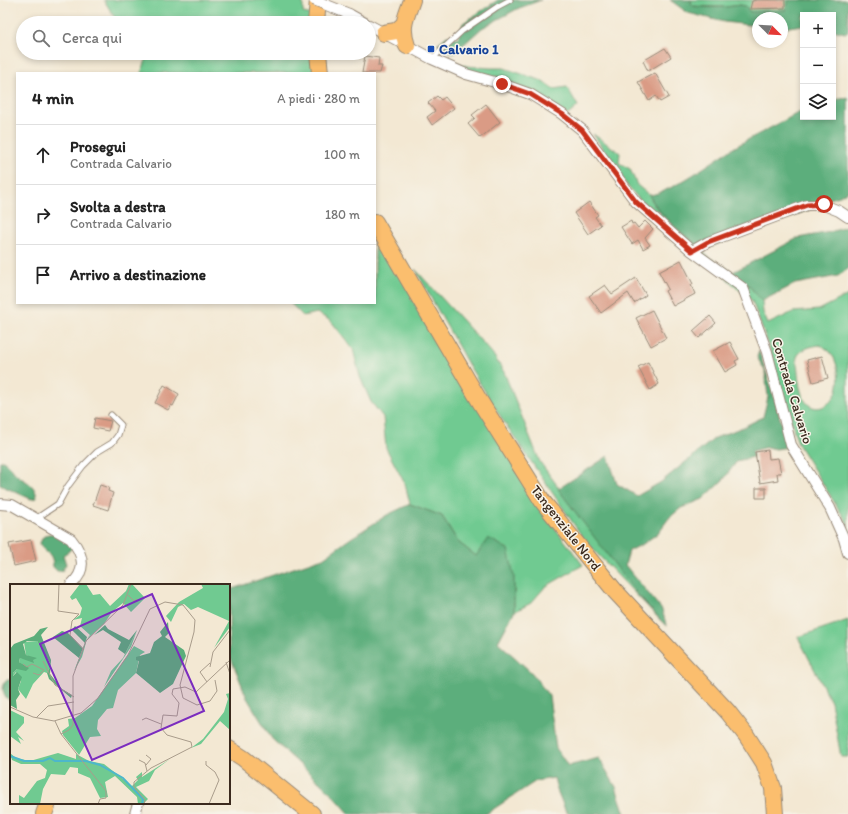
<!DOCTYPE html>
<html lang="it">
<meta charset="utf-8">
<style>
body{margin:0;font-family:Itim,sans-serif;background:#f2f2f2;color:#222}
.controls{position:absolute;right:12px;top:12px;display:grid;overflow:hidden;border-radius:0px;box-shadow:0 2px 6px #0003}
.controls button{width:36px;height:36px;display:grid;place-items:center;padding:0;border:0;border-bottom:1px solid #e0e0e0;background:#fff;color:#222;font:20px sans-serif}
.compass{position:absolute;left:752px;top:12px;width:36px;height:36px;border-radius:50%;background:#fff;box-shadow:0 2px 6px #0003;rotate:114deg}
.stop{position:absolute;width:12px;height:12px;margin:-9px;border:3px solid #c8321e;border-radius:50%;background:#fff}
.stop.end{background:#c8321e;border-color:#fff;box-shadow:0 1px 4px #0008}
.list{margin:0;padding:0;list-style:none}
h2{display:flex;justify-content:space-between;align-items:center;height:52px;margin:0;padding:0 16px;font-size:17px}
h2 small{font-size:13px;font-weight:400;color:#767676}
.list li{display:grid;grid-template-columns:26px 1fr auto;gap:12px;align-items:center;box-sizing:border-box;height:60px;padding:0 16px;border-top:1px solid #e0e0e0}
.list b{display:block;font-size:15px;white-space:nowrap}
.list p{margin:0;font-size:13px;white-space:nowrap;color:#767676}
.list em{font-size:13px;font-style:normal;color:#767676}
.icon{flex:none;width:22px;height:22px;fill:none;stroke:currentColor;stroke-width:2;stroke-linecap:round;stroke-linejoin:round}
.map{position:relative;flex:none;width:848px;height:814px;overflow:hidden}
.search{position:absolute;background:#fff;box-shadow:0 2px 6px #0003;left:16px;top:16px;width:360px;height:44px;display:flex;align-items:center;gap:10px;box-sizing:border-box;padding:0 14px;border-radius:22px;color:#767676;font-size:15px}
.panel{position:absolute;background:#fff;box-shadow:0 2px 6px #0003;left:16px;top:72px;width:360px;height:232px;border-radius:0px}
.map>svg:first-child{display:block}
.green{fill:#70ca91;stroke:#567a58;fill-rule:evenodd}
.forest{fill:#5cae7b;stroke:#4c6c4c}
.building{fill:#da9b85}
.lines{fill:none;stroke-linecap:round;stroke-linejoin:round}
.service-casing{stroke:#978978;stroke-width:7}
.minor-casing{stroke:#978978;stroke-width:12}
.primary-casing{stroke:#978978;stroke-width:18}
.service{stroke:#fff;stroke-width:5}
.minor{stroke:#fff;stroke-width:10}
.primary{stroke:#fbbe6e;stroke-width:16}
.minor-bridge-casing{stroke:#978978;stroke-width:12;stroke-linecap:butt}
.minor-bridge{stroke:#fff;stroke-width:10}
.route{stroke:#c8321e;stroke-width:5}
.transit-dot{fill:#1a4fb4;stroke:#f7f3e8;stroke-width:1.5}
.labels{text-anchor:middle;dominant-baseline:central;stroke-width:3;stroke-linejoin:round;paint-order:stroke}
.transit-label{font-size:14px;font-weight:bold;fill:#164399;stroke:#f7f3e8;text-anchor:start}
.street-label{font-size:14px;fill:#3b2a1e;stroke:#f7f3e8}
.inset-river{fill:none;stroke:#4db7cb;stroke-width:2}
.inset-road{fill:none;stroke:#a99c8b;stroke-width:1}
.view{fill:#7b2cbf;fill-opacity:0.15;stroke:#7b2cbf;stroke-width:2}
.inset-edge{fill:none;stroke:#3b2a1e;stroke-width:2}
</style>
<div class="map">
<svg width="848" height="814" viewBox="0 0 848 814">
<rect width="100%" height="100%" fill="#f7f3e8"/>
<filter id="ink" filterUnits="userSpaceOnUse"><feTurbulence type="fractalNoise" baseFrequency=".025" numOctaves="2"/><feDisplacementMap in="SourceGraphic" scale="8" xChannelSelector="R" yChannelSelector="G"/><feConvolveMatrix kernelMatrix="1 2 1 2 8 2 1 2 1" color-interpolation-filters="sRGB"/></filter>
<filter id="wash" filterUnits="userSpaceOnUse"><feTurbulence type="fractalNoise" baseFrequency=".012" numOctaves="4" result="noise"/><feDisplacementMap in="SourceGraphic" scale="16" xChannelSelector="R" yChannelSelector="G"/><feGaussianBlur stdDeviation="0.9" result="paint"/><feColorMatrix in="noise" values="0 0 0 0 0 0 0 0 0 0 0 0 0 0 0 0 0 1.4 0 .05"/><feComposite in="paint" operator="in"/></filter>
<g filter="url(#wash)">
<rect width="100%" height="100%" fill="#f3e8d3"/>
<!-- green -->
<path class="green" d="M104,0H303V13L313,15V23H118Z
M691,0H789L787,10L750,12L746,6L740,5L725,7L691,6Z
M431,52L467,66L490,68H504L540,80L553,89L567,87L578,106L568,115L492,79L430,56Z
M149,53H314L316,73H141Z
M593,134L620,153L619,163L630,169L637,185L649,195L654,205L666,218L703,250L706,255L733,272L751,288L762,301L763,312L768,324L793,312L819,310L848,295V527L846,521L798,444L768,344L752,301L655,216L628,187ZM820,345C823,347 828,349 830,352C840,364 842,388 832,400C819,414 805,408 801,391C799,385 799,379 798,373C798,367 795,360 798,355C803,348 812,346 820,345Z
M375,232L537,504L583,565L545,587L531,603L514,612V586L458,542L442,516L410,504L405,484L386,448L383,417L371,402L360,377L353,349L331,321L317,313L303,316L290,303H375Z
M415,269L492,353L504,372L540,462L637,594L667,627L586,542L502,419L468,364Z
M848,620V757H841L831,702L798,637Z"/>
<!-- forest -->
<path class="forest" d="M498,0H541L517,9L482,28L453,54L437,44L447,36L458,38L463,23Z
M670,0H691L692,6C702,7 713,8 724,7C732,7 738,4 746,6L750,12L786,10L789,0H848V31L845,33L833,30V15H803V25L782,28V18H758V26L724,22L688,13Z
M848,98V191L840,196L829,199L809,210L760,227L703,250C683,233 661,218 649,195C670,194 715,159 735,147C757,134 781,123 803,110V117H833V100Z
M846,227L848,228V269L838,276L795,284L762,301L751,288L733,272L798,238L830,232Z
M759,351L771,386L788,447L776,449L767,447L752,451L753,457L737,461L724,479L703,499L681,508L669,518L658,533L643,544L629,551L625,565L662,610L667,627L637,594L558,489L608,456L617,484L637,496L661,482L715,438L743,427L763,417L768,397L765,371L757,357Z
M0,461H3C8,464 11,469 15,473C25,483 35,482 37,498L31,499L0,485Z
M410,504L442,516L458,542L476,556L488,538L508,549L514,576V612L498,642L532,673L549,696L556,748L568,766L599,758L616,787L625,814H570L566,812L557,790L554,778L536,781L486,814H350L331,793L272,739L247,698L230,656L229,646V590L323,558L351,538L387,515Z
M48,534H55L70,541L72,549L63,555L66,564L62,571H57L53,567C53,550 44,555 40,543L43,537Z
M7,680H11V702C3,696 0,687 7,680Z"/>
<g id="blocks">
<!-- building -->
<path class="building" d="M756,0H785V8L750,9L752,1Z
M665,48L671,57L648,71L643,61Z
M365,56L379,58L378,66H382L380,73H362Z
M655,73L669,97L660,102L656,96L649,101L638,82Z
M437,96L441,100L445,97L454,108L432,125L427,117L435,111L428,103Z
M486,104L500,122L480,138L468,124L475,118L472,115Z
M589,202L598,215L595,217L601,225L588,234L574,213Z
M631,221L632,224L634,223L638,228L645,221L653,229L645,238L650,245L643,249L638,240L632,244L621,227Z
M681,260L693,284L691,285L695,294L673,306L665,291L668,289L659,272Z
M636,278L646,295L634,303L628,293L601,313L589,296L605,285L612,294Z
M652,310L666,338L651,346L636,318Z
M710,316L716,323L699,338L693,331Z
M730,342L739,359L735,361L737,365L725,372L713,351Z
M822,356L828,378L813,382L807,360Z
M648,362L659,384L650,390L638,367Z
M164,385L179,394L173,406L171,405L168,410L155,403Z
M95,418L111,421L108,431L93,428Z
M768,450L769,459L778,458L781,473H777L778,480L760,483L755,452Z
M100,485L109,488L108,491L113,493L108,510L93,505Z
M756,488H766V498H756Z
M31,540L36,561L14,566L9,544Z"/>
</g>
</g>
<g filter="url(#ink)">
<use href="#blocks" fill-opacity="0" stroke="#978978" stroke-width="1"/>
<g class="lines">
<!-- service casing -->
<g class="service-casing">
<path id="service" d="M432,59L462,31L497,7L510,0
M37,518L58,504L68,486L83,466L97,452L112,443L118,435L121,425L111,415"/>
</g>
<!-- minor casing -->
<g class="minor-casing">
<path id="minor" d="M349,14L365,23
M369,25L432,59L466,74L502,84L530,94L562,114L582,130L636,202L692,251L743,288L767,352L791,445L830,508L844,539L848,553
M692,251L708,242L807,205H824L839,211L848,217
M0,504L12,505L71,539C84,555 87,570 71,585
M135,814L138,803"/>
</g>
<!-- primary casing -->
<g class="primary-casing">
<path id="primary" d="M316,23L318,0
M384,33L396,31L403,25
M407,46C400,26 406,18 412,0
M318,53L320,73
M375,222L479,400L543,502L615,591L728,712L746,735L764,763L773,788L775,814
M229,749L243,758L312,814
M44,814L48,803"/>
</g>
<!-- service -->
<use href="#service" class="service"/>
<!-- minor -->
<use href="#minor" class="minor"/>
<!-- primary -->
<use href="#primary" class="primary"/>
<!-- minor-bridge casing -->
<g class="minor-bridge-casing">
<path id="minor-bridge" d="M314,0L349,14"/>
</g>
<!-- minor-bridge -->
<use href="#minor-bridge" class="minor-bridge"/>
</g>
</g>
<g class="lines" filter="url(#ink)">
<!-- route -->
<path class="route" d="M502,84L530,94L562,114L582,130L636,202L692,251L708,242L807,205L824,204"/>
</g>
<!-- markers -->
<rect class="transit-dot" x="427" y="45" width="8" height="8" rx="2"/>
<g class="labels">
<!-- transit labels -->
<g class="transit-label">
<text x="439" y="49">Calvario 1</text>
</g>
<!-- street labels -->
<g class="street-label">
<text transform="translate(792 391) rotate(73)">Contrada Calvario</text>
<text transform="translate(566 528) rotate(52)">Tangenziale Nord</text>
</g>
</g>
<!-- overview -->
<g transform="translate(10 584)">
<rect width="220" height="220" fill="#f3e8d3"/>
<path d="M70,0H76L83,11L90,10L100,22L116,7L119,0H122L135,14L121,28L113,19L102,28L94,40L77,55L72,73L64,87L76,56L80,51L70,42L72,34L63,36L70,31L72,24L66,14L62,16L60,13ZM191,0H220V43L204,64L219,37L188,23L181,26L174,20L168,23L161,38L156,32L169,18L193,4ZM127,46L121,63L94,103L101,87L113,74ZM27,57L41,81L37,89L34,88L23,100L16,115L8,105L11,97L6,88L3,92V89L7,85H18L9,78L10,74L24,75L16,71L14,58ZM124,62L135,68L130,71L126,89L108,106L103,124L97,125L88,136L87,145L91,152L80,153L69,171L53,151L52,147L59,142L58,135L65,134L82,122ZM220,109V146L210,137L191,160L181,164L193,155L214,128L218,115L216,110ZM0,126L14,133V139L6,148L14,157L8,153L11,160L0,152ZM0,169L6,174L20,177L48,169L66,175V170L79,177L94,180L122,202L128,196L126,193L132,188V193L160,175L145,186L139,197L126,203L138,215L133,220H128L127,213L105,192L95,198L98,213L90,214L80,194L68,189V184L60,183L55,191L41,190L33,205L30,220H9V211L14,214L27,197L35,194L37,186L30,180H11L2,176Z" fill="#70ca91"/>
<path d="M158,38L159,49L155,53L174,66L176,72L163,100L150,109L126,89L129,77L126,76V73L140,69L144,58L152,52L150,48ZM95,41L98,45L119,56L127,46L115,70L108,65L111,58L93,46L84,51ZM65,42L77,53L75,59L62,46ZM38,43L31,51L41,76L40,90L52,105L62,111L61,114L39,95L37,89L41,81L27,57H17L13,60L16,71L27,74L23,76L24,79L10,74L9,78L19,84L16,87L7,85L3,89V92L7,88L12,93L8,105L10,110L6,116L7,125L0,121V65L4,60L24,52L30,45ZM52,47L58,49L73,64L69,74L43,53Z" fill="#5cae7b"/>
<path class="inset-river" d="M0,172L14,177H33L40,174L45,177H76L90,181L113,194L133,215L132,220"/>
<path class="inset-road" d="M49,0L48,27L69,30L62,37L60,51L74,66M118,11L124,17L127,15M33,77L45,101L64,113M216,78L220,90M13,80L17,83L22,80L34,86L29,91L23,89M200,83L203,68L220,46M197,98L190,88L200,79M0,123L23,133L44,137L71,129L88,114L118,71L140,25L155,18L173,21L185,36L184,48L170,101L173,114L187,121L200,117L207,107L205,96M26,134L38,122L64,118M132,136L136,134L151,140M45,137L51,150M129,176L135,179L137,187M196,177V181L205,188L209,196L199,220M136,181L141,175L136,171M88,220L90,215L96,214V207L51,150L59,146L63,141V92L76,57L113,21L121,0M134,220L135,216L124,203V198L141,184L182,163L181,158L157,151L151,144L153,131L167,132L169,119L162,110L163,105L175,103L186,108L220,76"/>
<path class="view" d="M142,10L194,127L82,176L30,60Z"/>
<rect width="220" height="220" class="inset-edge"/>
</g>
</svg>
<div class="controls">
<button>+</button>
<button>−</button>
<button><svg class="icon" aria-label="layers" viewBox="0 0 24 24"><path d="M12 4l9 5-9 5-9-5zM3 14l9 5 9-5"/></svg></button>
</div>
<svg class="compass" viewBox="-18 -18 36 36"><path d="M0-13l5 13h-10z" fill="#e53935"/><path d="M0 13l5-13h-10z" fill="#767676"/></svg>
<div class="stop" style="left:824px;top:204px"></div>
<div class="stop end" style="left:502px;top:84px"></div>
<div class="search"><svg class="icon" aria-label="search" viewBox="0 0 24 24"><circle cx="10" cy="10" r="6"/><path d="M15 15l6 6"/></svg>Cerca qui</div>
<section class="panel">
<h2>4 min<small>A piedi · 280 m</small></h2>
<ul class="list">
<li><svg class="icon" aria-label="ahead" viewBox="0 0 24 24"><path d="M12 20V5M6 11l6-6 6 6"/></svg><div><b>Prosegui</b><p>Contrada Calvario</p></div><em>100 m</em></li>
<li><svg class="icon" aria-label="right" viewBox="0 0 24 24"><path d="M7 20v-9h11M14 6l5 5-5 5"/></svg><div><b>Svolta a destra</b><p>Contrada Calvario</p></div><em>180 m</em></li>
<li><svg class="icon" aria-label="arrive" viewBox="0 0 24 24"><path d="M6 21V4h12l-3 4 3 4H6"/></svg><div><b>Arrivo a destinazione</b></div></li>
</ul>
</section>
</div>
